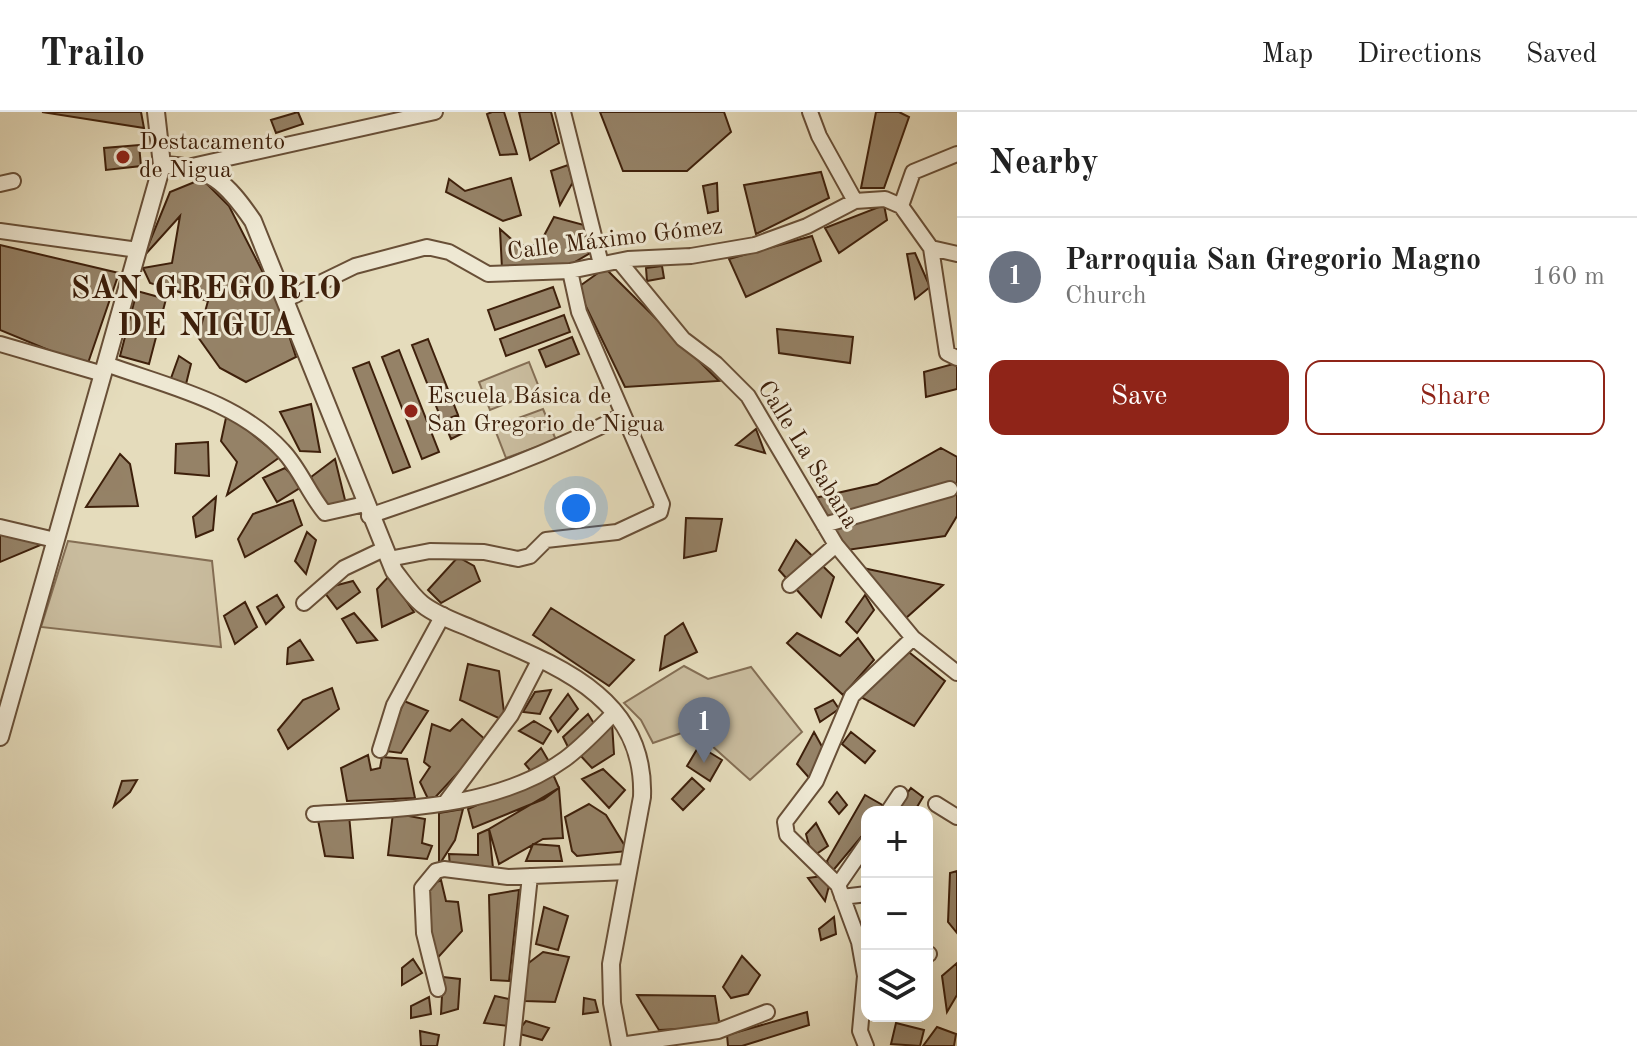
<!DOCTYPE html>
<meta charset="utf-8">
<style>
body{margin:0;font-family:"Old Standard TT",serif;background:#f2f2f2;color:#222}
.controls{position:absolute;right:24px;bottom:24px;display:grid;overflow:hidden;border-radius:16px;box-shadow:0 8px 32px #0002}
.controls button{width:72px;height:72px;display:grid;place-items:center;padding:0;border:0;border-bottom:2px solid #e0e0e0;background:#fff;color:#222;font:40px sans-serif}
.you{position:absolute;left:576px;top:396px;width:28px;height:28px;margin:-20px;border:6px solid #fff;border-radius:50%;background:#1a73e8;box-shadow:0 0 0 12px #1a73e833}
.badge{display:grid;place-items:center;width:52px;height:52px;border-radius:50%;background:#8f2418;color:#fff;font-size:26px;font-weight:700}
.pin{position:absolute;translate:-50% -66px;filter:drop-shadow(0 2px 4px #0008)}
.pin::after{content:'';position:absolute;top:42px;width:28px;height:24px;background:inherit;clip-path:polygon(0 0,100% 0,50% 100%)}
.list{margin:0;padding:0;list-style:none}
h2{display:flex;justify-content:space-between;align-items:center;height:104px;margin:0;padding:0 32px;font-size:34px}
h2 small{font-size:26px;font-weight:400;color:#767676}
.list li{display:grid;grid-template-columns:52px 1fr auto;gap:24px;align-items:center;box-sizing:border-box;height:120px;padding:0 32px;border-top:2px solid #e0e0e0}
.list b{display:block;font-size:30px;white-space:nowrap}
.list p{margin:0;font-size:26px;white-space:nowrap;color:#767676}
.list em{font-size:26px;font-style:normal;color:#767676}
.actions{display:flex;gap:16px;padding:24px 32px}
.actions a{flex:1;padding:18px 0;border:2px solid #8f2418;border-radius:16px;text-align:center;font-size:28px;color:#8f2418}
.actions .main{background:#8f2418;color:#fff}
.icon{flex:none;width:44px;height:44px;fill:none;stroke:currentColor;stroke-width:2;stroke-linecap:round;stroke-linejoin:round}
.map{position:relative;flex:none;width:957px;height:934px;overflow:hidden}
header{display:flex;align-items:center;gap:48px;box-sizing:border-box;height:112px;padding:0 40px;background:#fff;border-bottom:2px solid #e0e0e0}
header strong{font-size:38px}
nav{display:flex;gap:44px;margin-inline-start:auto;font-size:28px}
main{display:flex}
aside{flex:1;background:#fff}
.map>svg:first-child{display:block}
.green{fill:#c9bc9e;stroke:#846e54;stroke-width:2}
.building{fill:#958267;stroke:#3e200b;stroke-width:2}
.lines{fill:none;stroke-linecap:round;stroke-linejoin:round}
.minor-casing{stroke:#684f37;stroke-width:18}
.tertiary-casing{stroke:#684f37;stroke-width:20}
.minor{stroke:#eee8d3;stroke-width:14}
.tertiary{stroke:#eee8d3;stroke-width:16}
.poi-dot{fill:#8f2418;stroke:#eee8d3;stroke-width:3}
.labels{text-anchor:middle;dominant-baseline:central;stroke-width:6;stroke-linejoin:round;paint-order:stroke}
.poi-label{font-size:24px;fill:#3e200b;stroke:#eee8d3;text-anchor:start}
.street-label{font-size:24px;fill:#3e200b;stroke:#eee8d3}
.district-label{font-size:32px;font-weight:bold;letter-spacing:2px;fill:#3e200b;stroke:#eee8d3}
</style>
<header>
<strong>Trailo</strong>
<nav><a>Map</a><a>Directions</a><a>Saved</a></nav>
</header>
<main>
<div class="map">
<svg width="957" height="934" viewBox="0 0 957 934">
<rect width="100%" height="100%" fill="#e5dcbc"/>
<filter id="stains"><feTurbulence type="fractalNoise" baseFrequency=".0025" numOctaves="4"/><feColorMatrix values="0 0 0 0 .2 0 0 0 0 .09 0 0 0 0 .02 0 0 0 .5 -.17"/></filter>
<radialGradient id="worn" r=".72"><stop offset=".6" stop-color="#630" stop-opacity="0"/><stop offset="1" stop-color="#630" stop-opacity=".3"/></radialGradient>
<!-- green -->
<path class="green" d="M529,250L540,278L490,298L479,270Z
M543,297L556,328L506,346L494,315Z
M68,429L212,449L221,535L41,515Z
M684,554L708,567L751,555L802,620L750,668L693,617L653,631L641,608L624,591Z"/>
<!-- building -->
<path class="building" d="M42,0H141L144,16Z
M298,0L303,12L276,21L271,8Z
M492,0H504L517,42L500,43L487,2Z
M519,0H551L559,31L530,48Z
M600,0H724L731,20L687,59H623Z
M876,0H899L909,5L884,76H861Z
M139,33L141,54L106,58L104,36Z
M568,53L573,70L560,93L551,59Z
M821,60L829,86L756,122L744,73Z
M511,66L521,103L503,109L446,80L449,67L465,79Z
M202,67L229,94L278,190L296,245L246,270L220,256L198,225L208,189L150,171L143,156L172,151L180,104L144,144L170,80Z
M717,71L718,99L708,101L703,74Z
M884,93L887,108L839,141L825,116Z
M554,105L584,113L592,140L563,157H502L500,117L518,133H539Z
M812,124L821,149L746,185L729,147Z
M0,133L119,161L87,254L0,218Z
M915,141L930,175L915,187L907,142Z
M662,154L664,166L647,169L646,156Z
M605,156L719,269L625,275L577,176Z
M553,175L560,195L495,218L488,198Z
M137,179L166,187L149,252L120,244Z
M564,203L570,220L506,244L500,227Z
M777,217L853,225L850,251L779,241Z
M572,225L579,242L546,255L539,238Z
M428,227L458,303L442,309L412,233Z
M399,238L439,340L422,347L382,245Z
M179,244L191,252L186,272L170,269Z
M369,250L410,355L393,361L353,256Z
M957,251V277L926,285L924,260Z
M311,292L320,340L300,339L280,300Z
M227,301L280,345L227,383L237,350L221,329Z
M458,304L465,320L451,327L444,310Z
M756,317L765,341L736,333Z
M208,330L209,364L175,361L176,332Z
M941,336L957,345V404L945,424L847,438L815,386L877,372Z
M120,342L130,352L138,394L86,395Z
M335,347L346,392L325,399L311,365Z
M285,356L303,374L277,390L263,366Z
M216,385L213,418L196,425L193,405Z
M293,388L302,413L245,445L238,427L253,402Z
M686,406L722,407L716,439L684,446Z
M0,420L43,432L0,450Z
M307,420L316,428L306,462L295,449Z
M796,428L834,465L821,505L779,458Z
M458,445L474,454L480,469L441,491L428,478Z
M863,456L943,473L906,506Z
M389,464L414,500L382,515L377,477Z
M353,469L360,480L337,497L322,477Z
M277,483L284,495L266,512L257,495Z
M865,483L874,498L857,521L846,510Z
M245,490L257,515L235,532L224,504Z
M551,496L634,548L609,574L533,523Z
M354,501L377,528L357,531L342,507Z
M683,511L697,540L660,558L665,524Z
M797,521L840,544L858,526L874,548L843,583L787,531Z
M300,528L313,548L287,552L288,536Z
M905,537L945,569L914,614L859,584Z
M468,552L499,559L505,609L460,588Z
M332,576L339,597L288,637L278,618L303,588Z
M551,578L540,602L523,600L535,580Z
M568,582L578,597L558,620L550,606Z
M833,588L839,597L820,610L815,597Z
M404,589L428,599L401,641L385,639Z
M588,602L595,613L570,639L563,625Z
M462,607L487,629L430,691L420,670L430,655L424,650L432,612L450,619Z
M534,609L551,619L543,632L519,619Z
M612,611L614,642L592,656L579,642Z
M814,620L825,640L811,668L797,652Z
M851,620L875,639L865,651L842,632Z
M699,634L722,648L710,669L687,654Z
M541,636L551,653L534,663L525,652Z
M368,643L371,658L380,656L382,645L407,647L415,686L347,689L341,656Z
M603,657L625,678L609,696L582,667Z
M552,660L559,676L544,687L473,716L468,697Z
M692,666L704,677L683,698L672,687Z
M137,668L130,680L114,694L122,669Z
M559,676L563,726L543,727L499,752L489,717Z
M911,676L923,685L914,700H893Z
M837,680L847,693L839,702L829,690Z
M865,683L886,695L882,700H867V718L831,761L827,749Z
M589,692L606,703L628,739L577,744L572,739L565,705Z
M463,697L455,728L439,753V701Z
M393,701L425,707L422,731L432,734L427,747L388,743Z
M349,703L353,746L325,744L318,708Z
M816,711L828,734L812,745L806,722Z
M489,717L493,756H450L449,742L478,743V722Z
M533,732L559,734L562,749H526Z
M957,759V821L948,810L950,761Z
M822,764L829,774L825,789L808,766Z
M441,768L446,789L458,790L462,819L433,851L426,775Z
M519,778L509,869L491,868L489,783Z
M544,795L568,804L558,838L536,832Z
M834,805L836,822L821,828L819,817Z
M543,840L569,845L555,890L525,889L526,853Z
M742,844L760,863L748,882L731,886L723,875Z
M413,847L422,861L402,873V856Z
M957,851V883L947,900L942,864Z
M443,865L460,867L458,897L441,902Z
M637,883L715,884L720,915L659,918Z
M495,884L513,888L508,914L484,911Z
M429,885L431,902L411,906V894Z
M584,886L595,888L598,900L583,902Z
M807,900L809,913L742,934H728L727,923Z
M526,909L549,916L542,928L516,921Z
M896,911L924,918L920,934L891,932Z
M937,915L956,922L954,934H923Z
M420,919L439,923L437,934H421Z"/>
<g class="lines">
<!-- minor casing -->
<g class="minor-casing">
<path id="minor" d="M563,0L601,152
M810,0L819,24L855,89
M192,54L435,0
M0,72L13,69
M901,94L913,60L957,42
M0,119L138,138
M931,136L957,142
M619,149L683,227L716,252L748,284L836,433L913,526L957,561
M287,187L355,154L427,135L449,140L488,162L570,159L628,147L691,144L755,133L807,114L855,89L885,87L901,94L931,136L947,241L957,246
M0,232L103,262
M106,252C166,274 238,289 283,339C300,357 309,382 325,401L365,392
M369,404C456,374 542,346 623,303
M824,413L950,377
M0,415L55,428
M389,447L430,439L484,440L518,447L530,444L546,428L617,420L660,400L662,392L579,200L570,159
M790,473L836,433
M304,491L344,456L384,437
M380,638L394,593L443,503
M446,690L511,603L540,547
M936,692L957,705
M888,700L900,682
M314,702C396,697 496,697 565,647C584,633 599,616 615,600
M838,773L867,731
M842,785L867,782
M927,843L929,842
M438,877L424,821L422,776L436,759L444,757L508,765L628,760
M620,933L718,919L767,900
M512,934L530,764
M866,934L860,919L865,864L859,830L838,773L787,723L785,710L816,669L852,584L913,526"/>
</g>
<!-- tertiary casing -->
<g class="tertiary-casing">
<path id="tertiary" d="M162,53C210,54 227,71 253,109L394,459C402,469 411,483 422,492C437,504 459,511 477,519C555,553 646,584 642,685L611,852L612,891L620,934
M0,625L162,53L156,0"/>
</g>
<!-- minor -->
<use href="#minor" class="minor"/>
<!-- tertiary -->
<use href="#tertiary" class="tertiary"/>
</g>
<!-- markers -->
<g class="poi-dot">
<circle cx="123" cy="45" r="8"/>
<circle cx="411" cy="299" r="8"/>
</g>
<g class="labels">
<!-- poi labels -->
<g class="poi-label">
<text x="139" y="31">Destacamento<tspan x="139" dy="28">de Nigua</tspan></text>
<text x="427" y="285">Escuela Básica de<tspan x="427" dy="28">San Gregorio de Nigua</tspan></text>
</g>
<!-- street labels -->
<g class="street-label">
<text transform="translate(615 128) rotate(-7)">Calle Máximo Gómez</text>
<text transform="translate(807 343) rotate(58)">Calle La Sabana</text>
</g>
<!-- district labels -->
<g class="district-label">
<text x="207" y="178">SAN GREGORIO<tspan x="207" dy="37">DE NIGUA</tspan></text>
</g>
</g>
<rect width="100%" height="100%" filter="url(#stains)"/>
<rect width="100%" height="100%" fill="url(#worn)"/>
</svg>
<div class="controls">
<button>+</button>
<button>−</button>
<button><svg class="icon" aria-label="layers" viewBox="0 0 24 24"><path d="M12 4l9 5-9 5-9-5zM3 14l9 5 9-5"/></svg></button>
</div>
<div class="you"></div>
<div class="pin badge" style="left:704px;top:651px;background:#6b7280">1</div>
</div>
<aside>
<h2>Nearby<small></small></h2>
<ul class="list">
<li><span class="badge" style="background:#6b7280">1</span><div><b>Parroquia San Gregorio Magno</b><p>Church</p></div><em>160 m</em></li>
</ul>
<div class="actions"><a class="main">Save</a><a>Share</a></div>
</aside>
</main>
